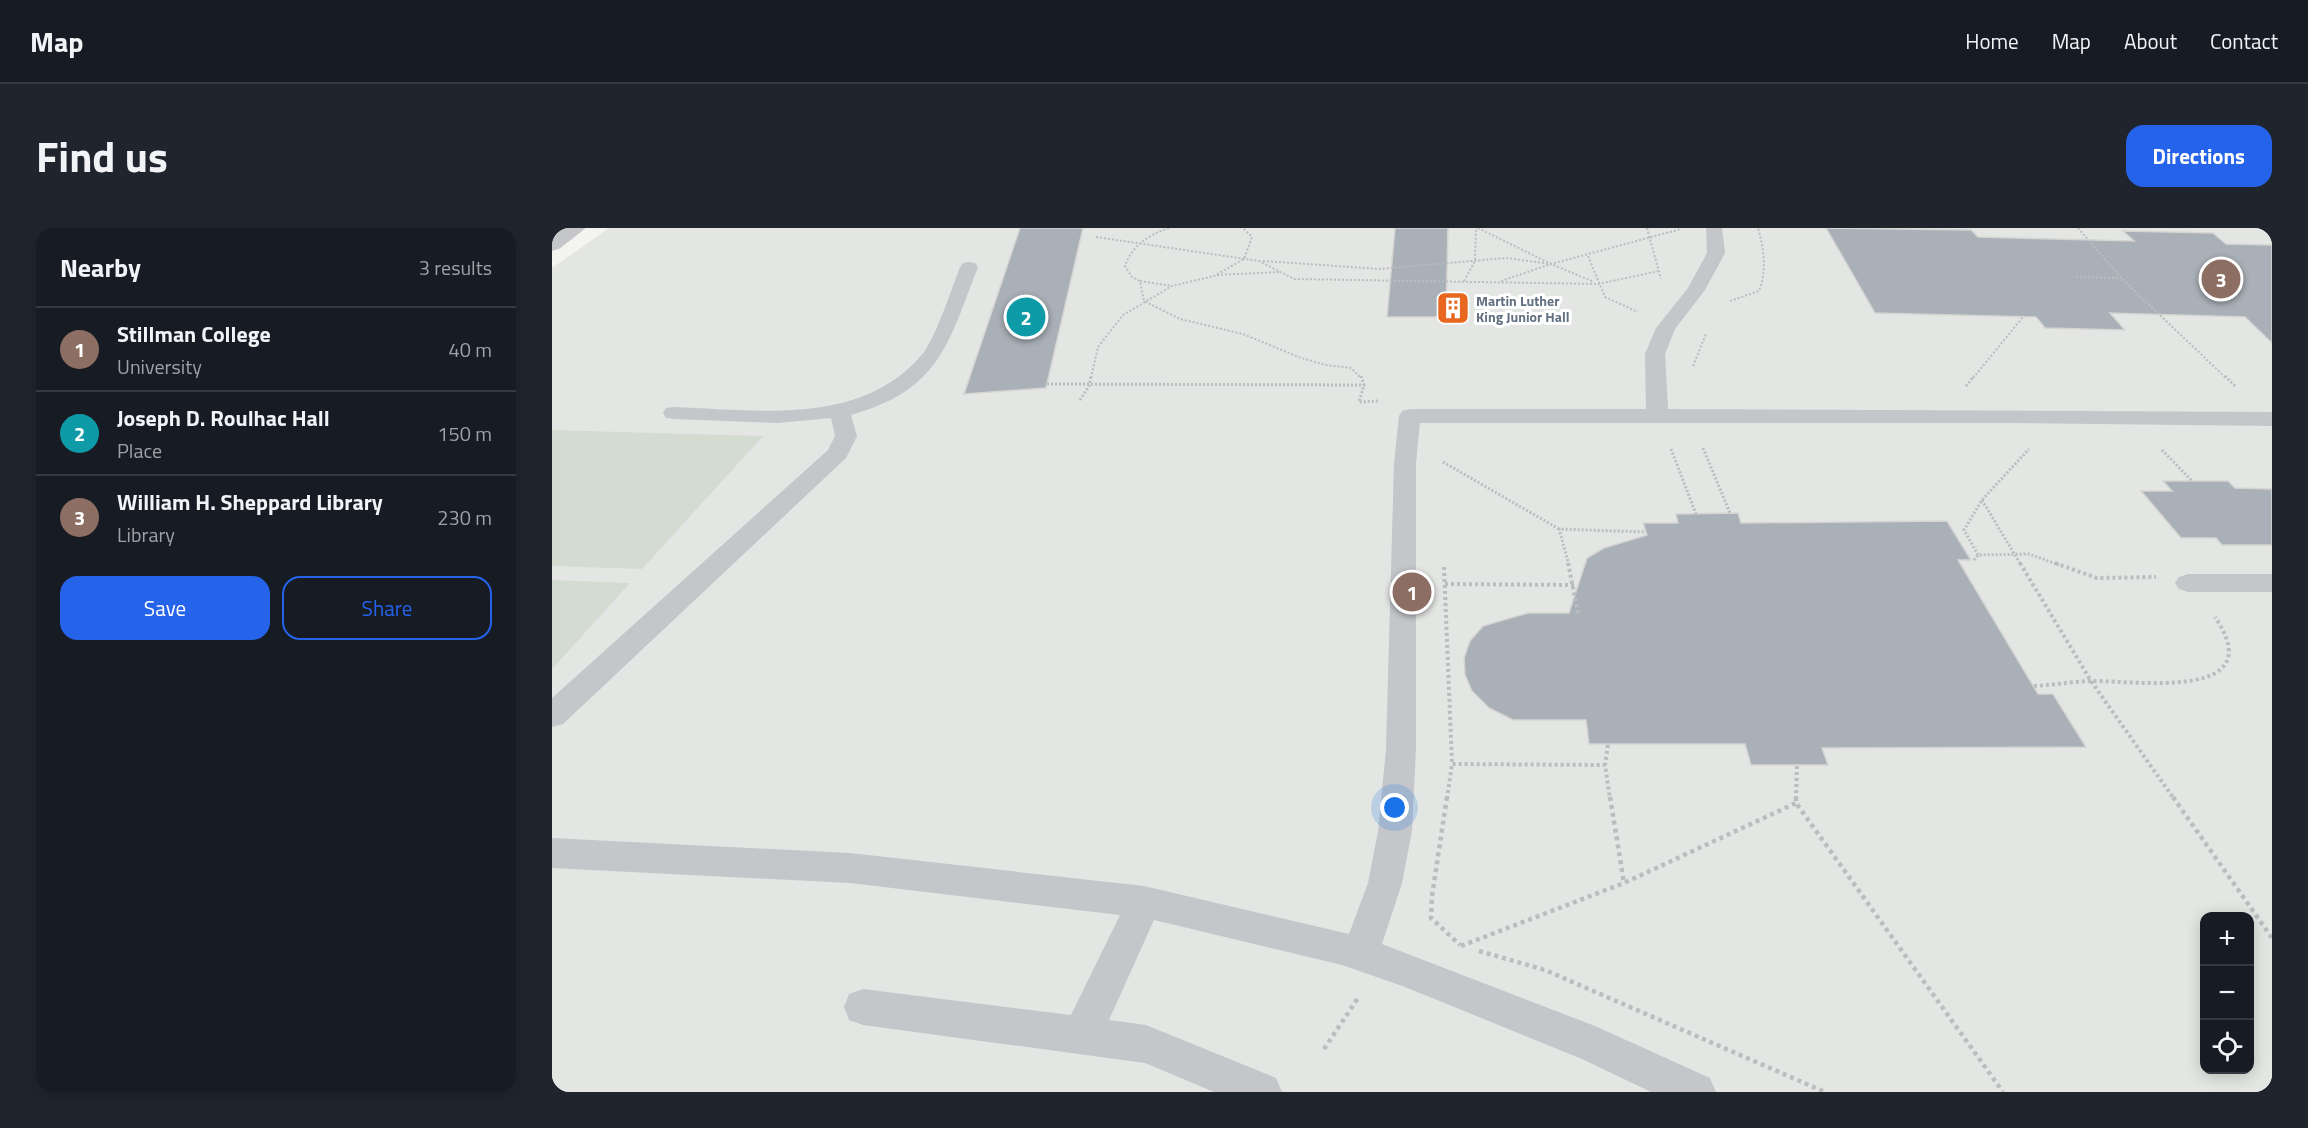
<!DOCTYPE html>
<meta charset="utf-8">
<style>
body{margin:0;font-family:"Titillium Web",sans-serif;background:#20242c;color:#f1f3f6}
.controls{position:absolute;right:18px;bottom:18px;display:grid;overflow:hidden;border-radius:12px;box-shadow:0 3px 15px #0003}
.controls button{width:54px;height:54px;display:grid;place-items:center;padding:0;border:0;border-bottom:2px solid #363941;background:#171b24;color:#f1f3f6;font:30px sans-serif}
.you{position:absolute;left:843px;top:580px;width:21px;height:21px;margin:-15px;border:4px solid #fff;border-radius:50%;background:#1a73e8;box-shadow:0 0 0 9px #1a73e833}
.badge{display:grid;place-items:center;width:39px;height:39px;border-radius:50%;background:#2563eb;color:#fff;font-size:20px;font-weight:700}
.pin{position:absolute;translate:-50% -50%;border:3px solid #fff;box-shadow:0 2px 6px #0006}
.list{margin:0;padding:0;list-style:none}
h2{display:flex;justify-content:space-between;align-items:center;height:78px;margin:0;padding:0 24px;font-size:26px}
h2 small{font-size:20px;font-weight:400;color:#9ea1a6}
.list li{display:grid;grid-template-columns:39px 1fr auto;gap:18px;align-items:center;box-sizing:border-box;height:84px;padding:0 24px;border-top:2px solid #363941}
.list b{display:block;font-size:22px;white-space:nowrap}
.list p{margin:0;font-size:20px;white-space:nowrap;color:#9ea1a6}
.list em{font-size:20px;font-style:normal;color:#9ea1a6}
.actions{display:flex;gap:12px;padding:18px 24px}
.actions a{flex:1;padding:14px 0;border:2px solid #2563eb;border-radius:18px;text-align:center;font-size:21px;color:#2563eb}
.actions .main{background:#2563eb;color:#fff}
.icon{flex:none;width:33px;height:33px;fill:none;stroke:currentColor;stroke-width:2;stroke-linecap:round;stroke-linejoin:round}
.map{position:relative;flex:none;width:1720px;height:864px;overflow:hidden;border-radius:18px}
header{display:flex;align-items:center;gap:36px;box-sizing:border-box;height:84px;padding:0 30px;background:#171b24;border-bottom:2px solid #363941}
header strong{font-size:28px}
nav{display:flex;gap:33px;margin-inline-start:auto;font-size:21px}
.intro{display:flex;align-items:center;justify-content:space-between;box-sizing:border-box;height:144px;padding:0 36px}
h1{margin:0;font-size:42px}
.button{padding:15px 27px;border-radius:18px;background:#2563eb;color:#fff;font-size:21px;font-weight:700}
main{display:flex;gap:36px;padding:0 36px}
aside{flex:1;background:#171b24;border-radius:18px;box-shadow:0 3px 15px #0003}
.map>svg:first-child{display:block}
.built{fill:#e4e6e4;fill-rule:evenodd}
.green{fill:#d4dbd1}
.building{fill:#a9b0b7;stroke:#d5d5d3;stroke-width:1.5}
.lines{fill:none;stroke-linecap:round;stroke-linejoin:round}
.path-far3{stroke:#bbbdbf;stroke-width:2;stroke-dasharray:2 2;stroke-linecap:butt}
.path-far2{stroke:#bbbdbf;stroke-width:3;stroke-dasharray:2 2;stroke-linecap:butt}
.path-far1{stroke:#bbbdbf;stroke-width:4;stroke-dasharray:3 3;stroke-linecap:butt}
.path{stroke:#bbbdbf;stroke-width:4.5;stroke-dasharray:4 4;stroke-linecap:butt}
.lane{fill:#c4c6ca;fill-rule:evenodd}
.street{fill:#c4c6ca;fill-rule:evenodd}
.labels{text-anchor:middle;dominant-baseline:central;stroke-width:6;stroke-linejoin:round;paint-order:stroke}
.far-poi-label{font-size:14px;font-weight:bold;fill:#627082;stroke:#fff;text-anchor:start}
</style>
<header>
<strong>Map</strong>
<nav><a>Home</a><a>Map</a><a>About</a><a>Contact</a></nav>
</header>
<div class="intro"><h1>Find us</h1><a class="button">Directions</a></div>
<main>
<aside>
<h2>Nearby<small>3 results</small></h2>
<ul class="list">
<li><span class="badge" style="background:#8d6e63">1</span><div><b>Stillman College</b><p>University</p></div><em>40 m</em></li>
<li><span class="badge" style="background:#0f9aa8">2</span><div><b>Joseph D. Roulhac Hall</b><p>Place</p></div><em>150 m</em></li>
<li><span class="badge" style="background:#8d6e63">3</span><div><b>William H. Sheppard Library</b><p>Library</p></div><em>230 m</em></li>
</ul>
<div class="actions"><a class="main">Save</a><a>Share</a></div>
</aside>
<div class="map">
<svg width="1720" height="864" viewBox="0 0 1720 864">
<rect width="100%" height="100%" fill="#f4f4f0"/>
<!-- built -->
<path class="built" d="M57,0H1720V864H0V40ZM1652,688H1698V842H1652Z"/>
<!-- green -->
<path class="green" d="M0,202L211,208L90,341L0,338Z
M0,352L78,355L0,441Z"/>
<!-- building -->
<path class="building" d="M468,0H531L494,160L412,166Z
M843,0H896L894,89H835Z
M1274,0L1419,2L1426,9L1582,13L1571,3L1661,5L1674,16L1720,17V115L1693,89L1558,85L1573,102L1493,100L1484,89L1323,85Z
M1611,253H1676L1683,260L1720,261V317H1670L1664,310H1629L1589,263H1620Z
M1186,285L1189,295L1395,293L1419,332H1406L1486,466H1501L1534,519L1270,520L1276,537H1199L1193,516H1037L1034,492H961L937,480L920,463L913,447L912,430L918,413L931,398L976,385H1017L1035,330L1052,320L1095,307L1091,295H1126L1124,286Z"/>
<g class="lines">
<!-- path-far3 -->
<path class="path-far3" d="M617,0C597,7 580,17 573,38L580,49L588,53L592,73L628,91L691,106L749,130L774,137L799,140L809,150
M926,0L999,36L1042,54
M1095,0L1109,51
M1526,0L1570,51L1674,150
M544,9L707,33L742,51L1046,56L1107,43
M1036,28L1053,69L1086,84
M711,33L828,41L954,30L999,36
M665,47L727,44
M1524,49L1569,50
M588,53L620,58
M912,53L923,33L924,0
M949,53L999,36L1129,1
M1178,73L1207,63C1215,42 1212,21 1206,0
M1141,138L1154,106
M539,150L546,119L571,87L620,58L662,48L692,31L700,9L691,0
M1421,150L1471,89"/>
<!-- path-far2 -->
<path class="path-far2" d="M809,148L812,157L807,174L826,173
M1673,148L1684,159
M495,156L812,157
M1414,158L1422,148
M528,172L537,158L539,148
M1151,220L1178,285
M1119,221L1144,286
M1610,222L1640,253
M891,234L1007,301
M1430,272L1469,337
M1426,327L1412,302L1430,272L1477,221
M1422,332L1426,327L1477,326L1507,337
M1017,337L1007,301L1094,304"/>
<!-- path-far1 -->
<path class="path-far1" d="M1016,335L1026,385
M1468,335L1539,453L1622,571
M1503,335L1545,350L1604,349
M892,339L900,536
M893,356L1022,357
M1482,458C1502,457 1522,453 1542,453C1585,453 1720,473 1663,389
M1056,517L1053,537L1058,571
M895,571L900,536L1053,537
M1244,571L1245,537"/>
<!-- path -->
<path class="path" d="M895,569L880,668L879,690L908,717
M1058,569L1072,655
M1244,569V575L1451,864
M1621,569L1720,710
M909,718L1072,655L1244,575
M927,723L993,742L1273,864
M772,821L806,770"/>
<!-- lane -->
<path class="lane" d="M1154,0H1170L1173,25L1153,62L1123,101L1113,126L1116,181L1720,184V198L1458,195H868L864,235V521L860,603L850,655L830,716L1043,798L1158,850L1164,864H1099L1030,831L853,759L790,737L602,692L557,792L594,797L724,850L730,864H662L593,835L311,797L297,792L292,779L297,766L311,761L519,787L568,687L298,655L0,640V610L298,625L592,658L797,706L816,655L826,603L834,521L842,235L847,188L850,183L858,181H1094L1093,126L1104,100L1136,60L1155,25Z
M417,34L423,35L426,39C396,116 388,162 299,187L305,208L294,230L11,496L0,499V470L276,222L283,208L279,190L226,195L122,191L114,190L111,185L114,180L122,179C207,182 312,199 372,124C384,108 400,60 408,39L411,35Z
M1636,346H1720V364H1636L1627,361L1623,355L1627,349Z"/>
<!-- street -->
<path class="street" d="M12,0H34L7,21L0,23V8Z"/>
</g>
<!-- icons -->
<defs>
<g id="building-square" transform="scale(1.725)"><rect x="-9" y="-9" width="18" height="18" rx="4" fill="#e7671e" stroke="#fff"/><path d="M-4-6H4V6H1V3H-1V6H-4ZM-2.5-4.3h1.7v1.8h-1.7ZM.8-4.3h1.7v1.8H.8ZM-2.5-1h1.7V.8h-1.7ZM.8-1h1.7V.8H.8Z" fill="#fff"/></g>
</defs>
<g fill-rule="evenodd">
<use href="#building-square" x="901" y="80"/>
</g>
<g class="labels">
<!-- far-poi labels -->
<g class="far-poi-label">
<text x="924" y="72">Martin Luther<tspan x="924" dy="16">King Junior Hall</tspan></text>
</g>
</g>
</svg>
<div class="controls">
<button>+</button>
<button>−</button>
<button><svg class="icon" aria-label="locate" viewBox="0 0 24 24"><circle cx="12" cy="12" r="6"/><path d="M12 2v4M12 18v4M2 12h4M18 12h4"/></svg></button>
</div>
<div class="you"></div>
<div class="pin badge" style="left:860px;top:364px;background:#8d6e63">1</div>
<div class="pin badge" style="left:474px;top:89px;background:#0f9aa8">2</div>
<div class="pin badge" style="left:1669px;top:51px;background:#8d6e63">3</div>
</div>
</main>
